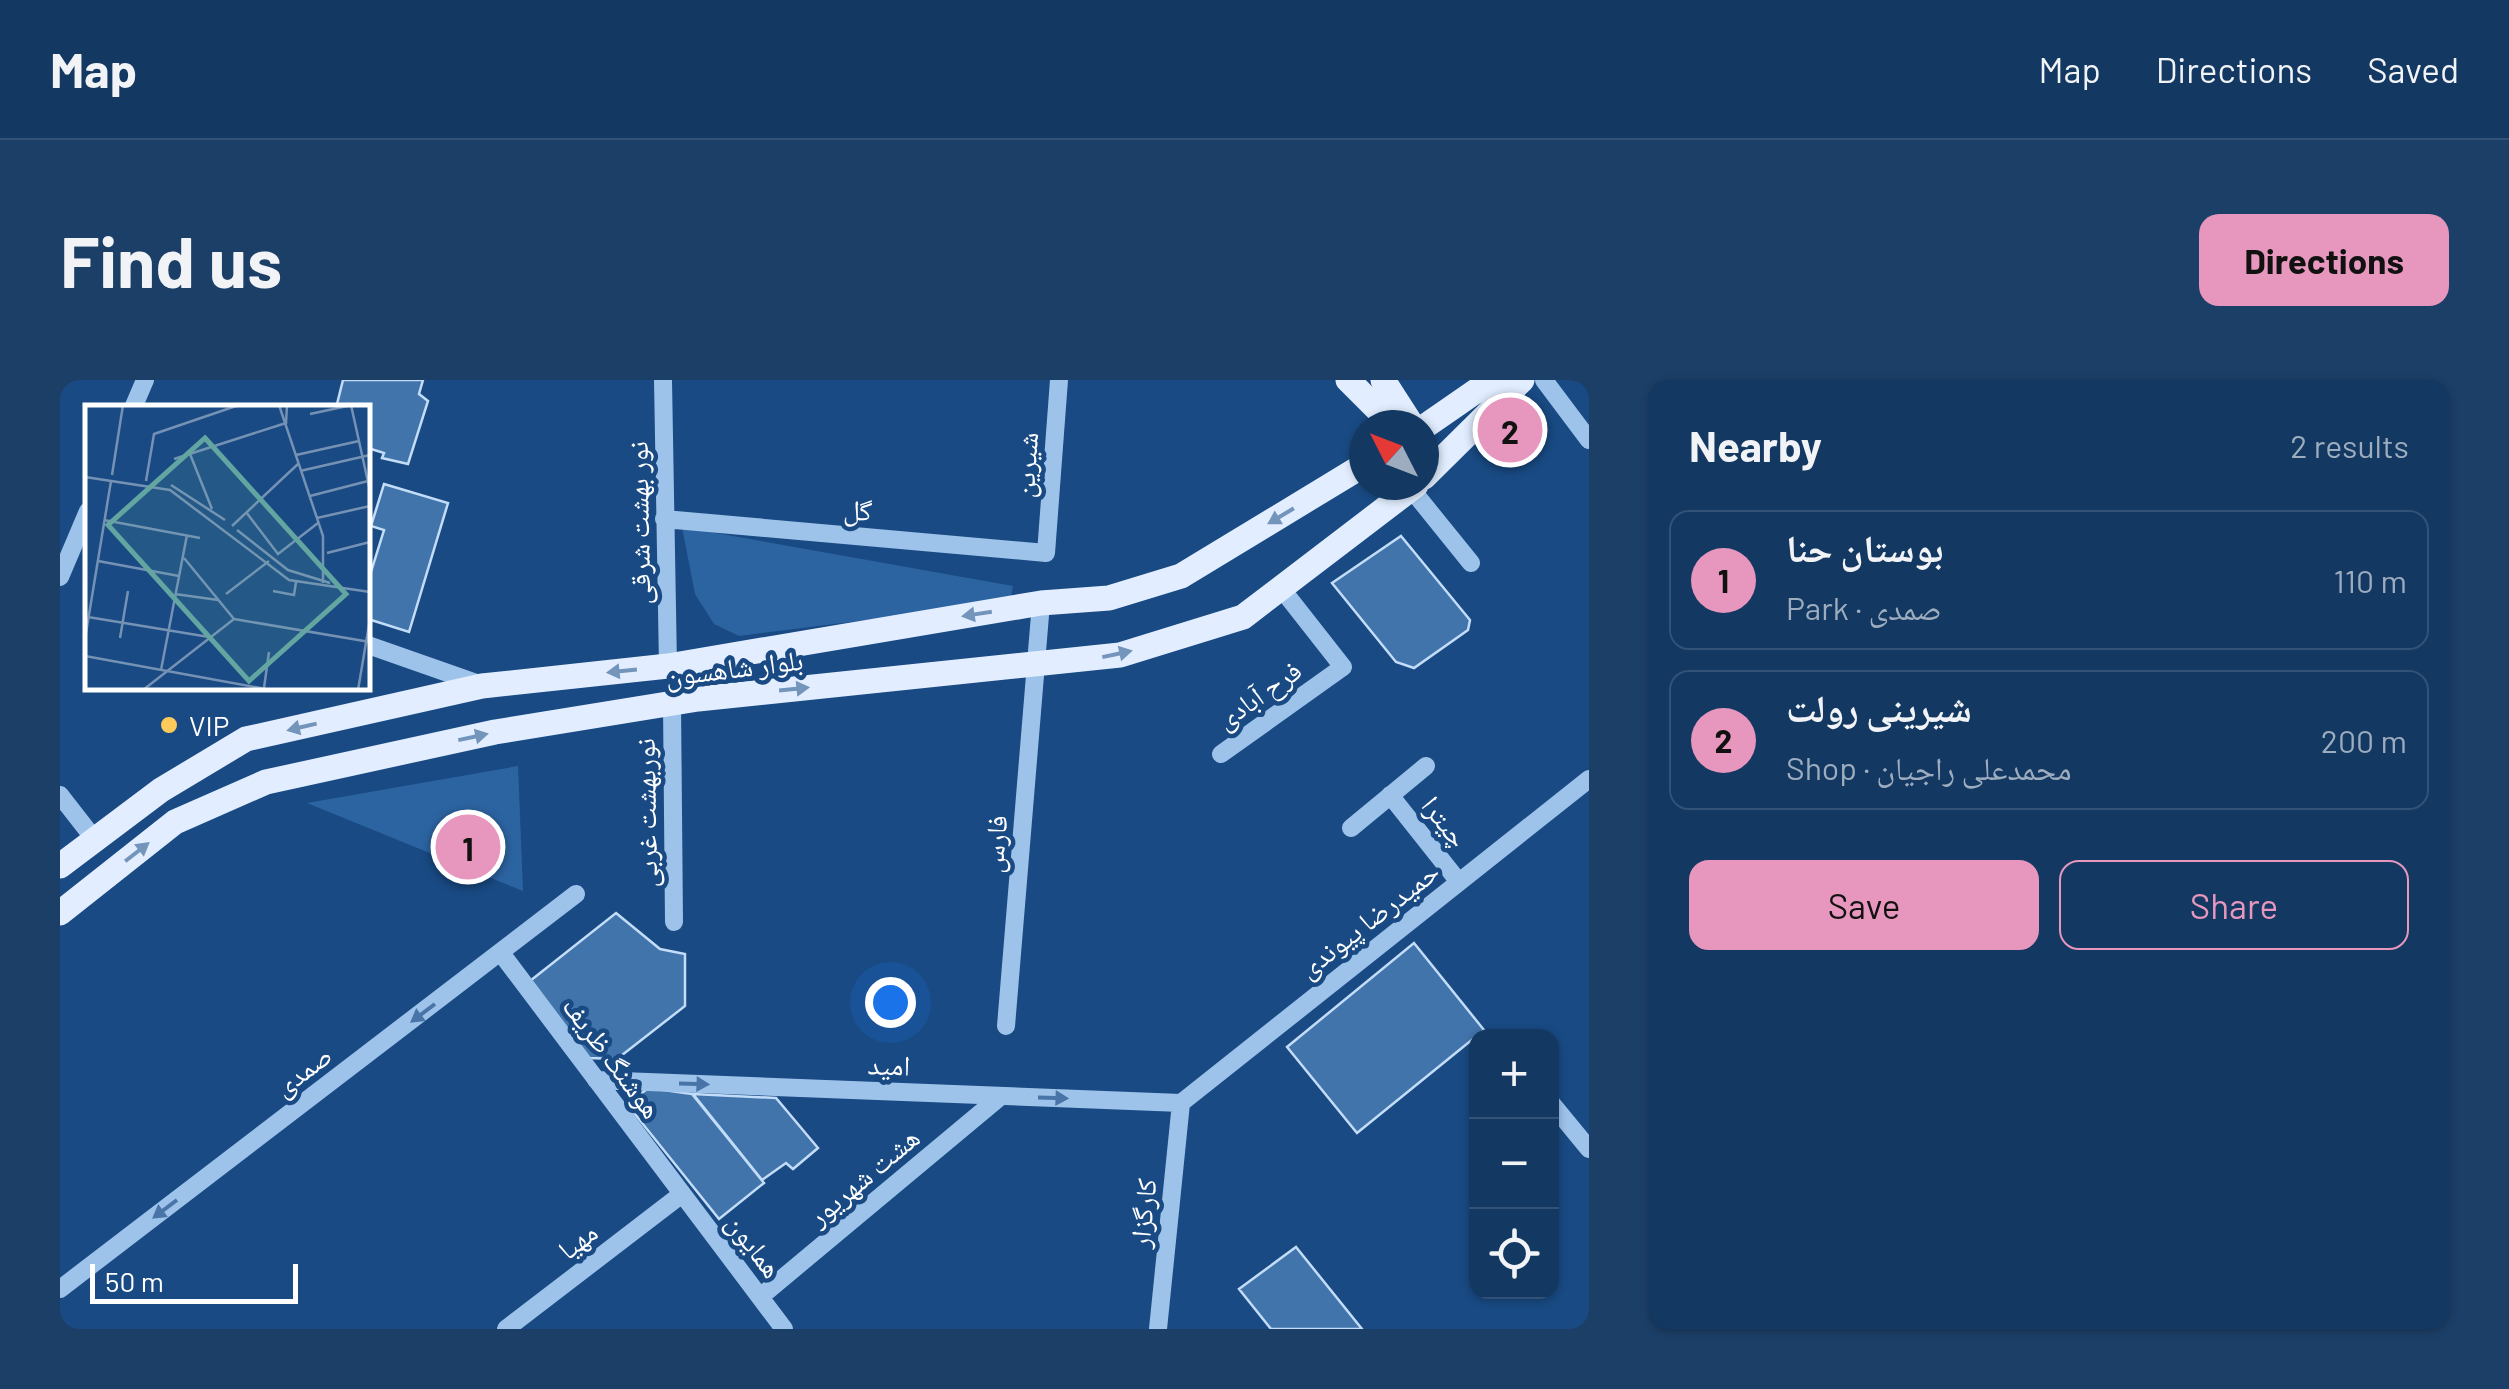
<!DOCTYPE html>
<meta charset="utf-8">
<style>
body{margin:0;font-family:Barlow,"Noto Naskh Arabic",sans-serif;background:#1c3f68;color:#f1f3f6}
.controls{position:absolute;right:30px;bottom:30px;display:grid;overflow:hidden;border-radius:20px;box-shadow:0 2px 8px #0004}
.controls button{width:90px;height:90px;display:grid;place-items:center;padding:0;border:0;border-bottom:2px solid #325277;background:#133862;color:#f1f3f6;font:50px sans-serif}
.compass{position:absolute;left:1289px;top:30px;width:90px;height:90px;border-radius:50%;background:#133862;box-shadow:0 2px 8px #0004;rotate:312deg}
.scale{position:absolute;left:30px;bottom:25px;width:208px;box-sizing:border-box;padding-left:10px;border:5px solid #fff;border-top:0;font-size:28px;line-height:35px;white-space:nowrap;color:#fff;-webkit-text-stroke:8px #194a83;paint-order:stroke}
.you{position:absolute;left:830px;top:622px;width:35px;height:35px;margin:-25px;border:8px solid #fff;border-radius:50%;background:#1a73e8;box-shadow:0 0 0 15px #1a73e833}
.badge{display:grid;place-items:center;width:65px;height:65px;border-radius:50%;background:#e797bd;color:#111;font-size:32px;font-weight:700}
.pin{position:absolute;translate:-50% -50%;border:5px solid #fff;box-shadow:0 2px 10px #0006}
.list{margin:0;padding:0;list-style:none}
h2{display:flex;justify-content:space-between;align-items:center;height:130px;margin:0;padding:0 40px;font-size:42px}
h2 small{font-size:32px;font-weight:400;color:#9dacbe}
.list li{display:grid;grid-template-columns:65px 1fr auto;gap:30px;align-items:center;box-sizing:border-box;height:140px;margin:0 20px 20px;padding:0 20px;border:2px solid #325277;border-radius:20px}
.list b{display:block;font-size:38px;white-space:nowrap}
.list p{margin:0;font-size:32px;white-space:nowrap;color:#9dacbe}
.list em{font-size:32px;font-style:normal;color:#9dacbe}
.actions{display:flex;gap:20px;padding:30px 40px}
.actions a{flex:1;padding:22px 0;border:2px solid #e797bd;border-radius:20px;text-align:center;font-size:35px;color:#e797bd}
.actions .main{background:#e797bd;color:#111}
.icon{flex:none;width:55px;height:55px;fill:none;stroke:currentColor;stroke-width:2;stroke-linecap:round;stroke-linejoin:round}
.map{position:relative;flex:none;width:1529px;height:949px;overflow:hidden;border-radius:20px}
header{display:flex;align-items:center;gap:60px;box-sizing:border-box;height:140px;padding:0 50px;background:#133862;border-bottom:2px solid #325277}
header strong{font-size:48px}
nav{display:flex;gap:55px;margin-inline-start:auto;font-size:35px}
.intro{display:flex;align-items:center;justify-content:space-between;box-sizing:border-box;height:240px;padding:0 60px}
h1{margin:0;font-size:70px}
.button{padding:25px 45px;border-radius:20px;background:#e797bd;color:#111;font-size:35px;font-weight:700}
main{display:flex;gap:60px;padding:0 60px}
aside{flex:1;background:#133862;border-radius:20px;box-shadow:0 2px 8px #0004}
.map>svg:first-child{display:block}
.green{fill:#2c64a2}
.building{fill:#4274ac;stroke:#c3dcf8;stroke-width:2.5}
.lines{fill:none;stroke-linecap:round;stroke-linejoin:round}
.minor{stroke:#9ec3eb;stroke-width:18}
.major{stroke:#e2eeff;stroke-width:25}
.oneway{fill:#7394bb}
.oneway2{fill:#4874a7}
.poi-dot{fill:#feca59;stroke:#194a83;stroke-width:4}
.labels{text-anchor:middle;dominant-baseline:central;stroke-width:9;stroke-linejoin:round;paint-order:stroke}
.street-label{font-size:28px;fill:#fff;stroke:#194a83}
.poi-label{font-size:28px;fill:#fff;stroke:#194a83;text-anchor:start}
.inset-road{fill:none;stroke:#7592b5;stroke-width:2.5}
.view{fill:#63a6a1;fill-opacity:0.15;stroke:#63a6a1;stroke-width:5}
.inset-edge{fill:none;stroke:#fff;stroke-width:5}
</style>
<header>
<strong>Map</strong>
<nav><a>Map</a><a>Directions</a><a>Saved</a></nav>
</header>
<div class="intro"><h1>Find us</h1><a class="button">Directions</a></div>
<main>
<div class="map">
<svg width="1529" height="949" viewBox="0 0 1529 949">
<rect width="100%" height="100%" fill="#194a83"/>
<!-- green -->
<path class="green" d="M622,147L953,206L950,222L679,256L654,244L635,214Z
M458,386L463,511L247,423Z"/>
<!-- building -->
<path class="building" d="M283,0H363L359,14L368,21L348,84L322,78L324,73L308,68V28H276Z
M324,104L388,123L349,252L308,239V194L310,195L324,150L311,146Z
M1341,156L1410,240L1408,250L1354,288L1336,282L1272,203Z
M556,533L600,569L625,574V626L557,679L529,678L470,601Z
M1354,563L1424,650L1297,753L1227,667Z
M589,708L632,714L704,803L659,839L570,728L568,722Z
M633,714L716,718L758,768L733,789L726,783L702,800Z
M1236,867L1302,949H1211L1179,909Z"/>
<g class="lines">
<!-- minor -->
<path class="minor" d="M603,0L608,286
M1484,0L1529,60
M73,28L85,0
M1352,110L1411,183
M604,139L986,173L999,0
M0,197L28,131
M308,265L422,305
M612,323L614,542
M1161,374L1283,287L1221,208
M0,415L35,460
M1330,415L1399,502
M1291,448L1366,386
M441,573L724,949
M946,646L981,223
M536,700L1121,723
M1121,723L1529,399
M1492,724L1529,769
M0,909L516,514
M700,917L941,716
M446,949L622,814
M1098,949L1121,723"/>
<!-- major -->
<path class="major" d="M1288,0L1320,32L1343,45
M1323,0L1352,45
M1364,47L1432,0
M1364,97L1462,0
M0,486L101,410L186,359L422,306L608,286L981,223L1049,218L1121,196L1304,85
M0,533L115,442L206,402L435,352L638,319L1060,275L1183,237L1356,105"/>
</g>
<!-- one-way arrows -->
<defs><path id="oneway-solid" d="M-6-.8H1V-3.2L6.5 0L1 3.2V.8H-6Z" transform="scale(2.5)"/></defs>
<g class="oneway">
<use href="#oneway-solid" transform="translate(1221 136) rotate(149)"/>
<use href="#oneway-solid" transform="translate(917 234) rotate(171)"/>
<use href="#oneway-solid" transform="translate(1057 274) rotate(-12)"/>
<use href="#oneway-solid" transform="translate(562 291) rotate(174)"/>
<use href="#oneway-solid" transform="translate(734 309) rotate(-6)"/>
<use href="#oneway-solid" transform="translate(242 347) rotate(167)"/>
<use href="#oneway-solid" transform="translate(413 357) rotate(-12)"/>
<use href="#oneway-solid" transform="translate(77 472) rotate(-38)"/>
</g>
<g class="oneway2">
<use href="#oneway-solid" transform="translate(363 633) rotate(143)"/>
<use href="#oneway-solid" transform="translate(634 704) rotate(2)"/>
<use href="#oneway-solid" transform="translate(993 718) rotate(2)"/>
<use href="#oneway-solid" transform="translate(105 829) rotate(143)"/>
</g>
<!-- markers -->
<circle class="poi-dot" cx="109" cy="345" r="10"/>
<g class="labels">
<!-- street labels -->
<g class="street-label">
<text transform="translate(965 85) rotate(-86)">شیرین</text>
<text transform="translate(798 129) rotate(5)">گل</text>
<text transform="translate(578 143) rotate(-91)">نور بهشت شرقی</text>
<text transform="translate(674 287) rotate(-7)">بلوار شاهسون</text>
<text transform="translate(1198 314) rotate(-35)">فرح آبادی</text>
<text transform="translate(585 433) rotate(-91)">نوربهشت غربی</text>
<text transform="translate(1386 441) rotate(52)">چیترا</text>
<text transform="translate(934 464) rotate(-85)">فارس</text>
<text transform="translate(1308 539) rotate(-38)">حمیدرضا پیوندی</text>
<text transform="translate(553 677) rotate(53)">هوشنگ ظریف</text>
<text transform="translate(829 684) rotate(2)">امید</text>
<text transform="translate(242 690) rotate(-37)">صمدی</text>
<text transform="translate(803 796) rotate(-40)">هشت شهریور</text>
<text transform="translate(1082 833) rotate(-84)">کارگزار</text>
<text transform="translate(517 860) rotate(-38)">مهیا</text>
<text transform="translate(695 865) rotate(53)">همایون</text>
</g>
<!-- poi labels -->
<g class="poi-label">
<text x="129" y="345">VIP</text>
</g>
</g>
<!-- overview -->
<g transform="translate(25 25)">
<rect width="285" height="285" fill="#194a83"/>
<path class="inset-road" d="M194,0L238,131V178M266,0L285,86M225,9L267,0M105,49L127,104M211,50L274,36M89,54L201,18L202,0M215,66L285,50M27,70L38,0M0,72L85,85L204,175L285,187M61,76L69,29L154,0M86,80L140,115M225,91L283,76M161,107L193,149L233,118M232,113L285,101M19,115L115,133M147,121L213,59M152,125L203,165L245,178M242,148L285,137M99,153L149,214M13,156L94,171M188,186L209,190L211,177M90,189L133,195M141,189L184,156M3,212L124,232M149,214L285,237M35,233L43,186M0,234L26,76M0,251L186,285M76,265L102,130M179,283L184,247M58,285L149,214M273,285L285,214"/>
<path class="view" d="M120,33L261,189L164,276L23,120Z"/>
<rect width="285" height="285" class="inset-edge"/>
</g>
</svg>
<div class="controls">
<button>+</button>
<button>−</button>
<button><svg class="icon" aria-label="locate" viewBox="0 0 24 24"><circle cx="12" cy="12" r="6"/><path d="M12 2v4M12 18v4M2 12h4M18 12h4"/></svg></button>
</div>
<svg class="compass" viewBox="-18 -18 36 36"><path d="M0-13l5 13h-10z" fill="#e53935"/><path d="M0 13l5-13h-10z" fill="#9dacbe"/></svg>
<div class="scale">50 m</div>
<div class="you"></div>
<div class="pin badge" style="left:408px;top:467px">1</div>
<div class="pin badge" style="left:1450px;top:50px">2</div>
</div>
<aside>
<h2>Nearby<small>2 results</small></h2>
<ul class="list">
<li><span class="badge">1</span><div><b>بوستان حنا</b><p>Park · صمدی</p></div><em>110 m</em></li>
<li><span class="badge">2</span><div><b>شیرینی رولت</b><p>Shop · محمدعلی راجیان</p></div><em>200 m</em></li>
</ul>
<div class="actions"><a class="main">Save</a><a>Share</a></div>
</aside>
</main>
